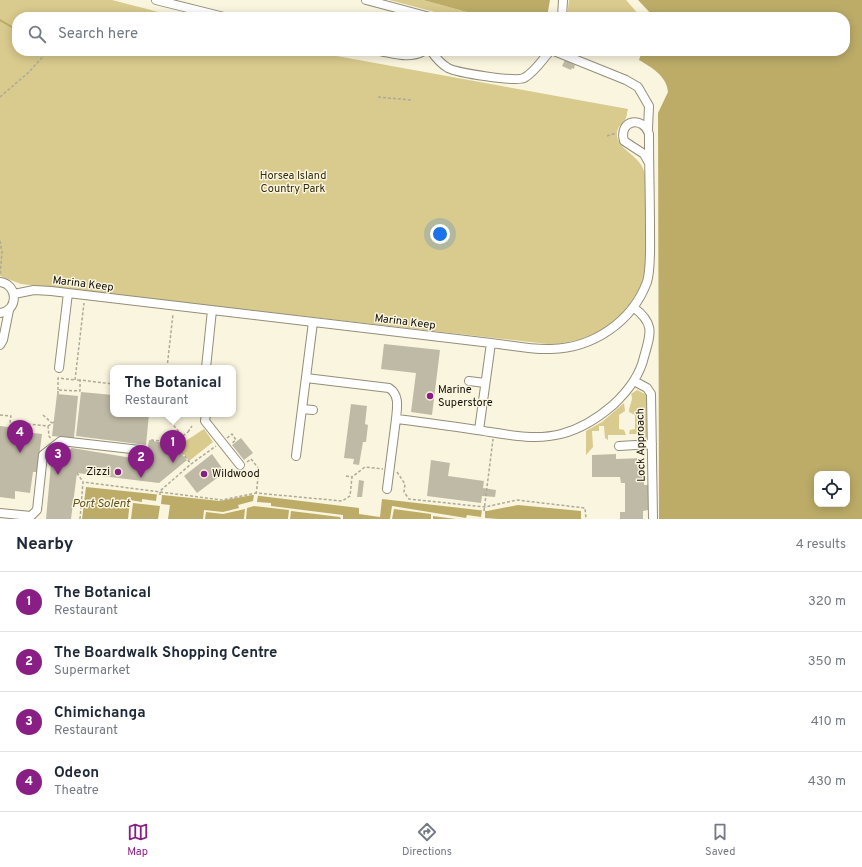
<!DOCTYPE html>
<style>
body{margin:0;font-family:Overpass,sans-serif;background:#f6f6f7;color:#1f2937}
.controls{position:absolute;right:12px;bottom:12px;display:grid;overflow:hidden;border-radius:8px;box-shadow:0 2px 10px #0003}
.controls button{width:36px;height:36px;display:grid;place-items:center;padding:0;border:0;border-bottom:1px solid #e0e1e3;background:#fff;color:#1f2937;font:20px sans-serif}
.you{position:absolute;left:440px;top:234px;width:14px;height:14px;margin:-10px;border:3px solid #fff;border-radius:50%;background:#1a73e8;box-shadow:0 0 0 6px #1a73e833}
.badge{display:grid;place-items:center;width:26px;height:26px;border-radius:50%;background:#891f85;color:#fff;font-size:13px;font-weight:700}
.pin{position:absolute;translate:-50% -33px;filter:drop-shadow(0 1px 2px #0008)}
.pin::after{content:'';position:absolute;top:21px;width:14px;height:12px;background:inherit;clip-path:polygon(0 0,100% 0,50% 100%)}
.popup{position:absolute;left:110px;top:365px;width:126px;height:52px;box-sizing:border-box;display:grid;place-content:center;border-radius:8px;background:#fff;filter:drop-shadow(0 1px 3px #0005);font-size:13px;white-space:nowrap;color:#747a83}
.popup b{font-size:15px;color:#1f2937}
.popup::after{content:'';position:absolute;left:50%;top:100%;margin-left:-8px;border:8px solid transparent;border-top-color:#fff}
.list{margin:0;padding:0;list-style:none}
h2{display:flex;justify-content:space-between;align-items:center;height:52px;margin:0;padding:0 16px;font-size:17px}
h2 small{font-size:13px;font-weight:400;color:#747a83}
.list li{display:grid;grid-template-columns:26px 1fr auto;gap:12px;align-items:center;box-sizing:border-box;height:60px;padding:0 16px;border-top:1px solid #e0e1e3}
.list b{display:block;font-size:15px;white-space:nowrap}
.list p{margin:0;font-size:13px;white-space:nowrap;color:#747a83}
.list em{font-size:13px;font-style:normal;color:#747a83}
.icon{flex:none;width:22px;height:22px;fill:none;stroke:currentColor;stroke-width:2;stroke-linecap:round;stroke-linejoin:round}
.map{position:relative;flex:none;width:862px;height:519px;overflow:hidden}
.search{position:absolute;background:#fff;box-shadow:0 2px 10px #0003;left:12px;right:12px;top:12px;height:44px;display:flex;align-items:center;gap:10px;box-sizing:border-box;padding:0 14px;border-radius:16px;color:#747a83;font-size:15px}
.sheet{height:292px;background:#fff}
nav{display:flex;justify-content:space-around;align-items:center;box-sizing:border-box;height:56px;border-top:1px solid #e0e1e3;background:#fff;font-size:11px;color:#747a83}
nav a{display:grid;justify-items:center;gap:2px}
nav .on{color:#891f85}
.map>svg:first-child{display:block}
.green{fill:#d9ca8d}
.water{fill:#bcac68;fill-rule:evenodd}
.pier{fill:#faf5de}
.lines{fill:none;stroke-linecap:round;stroke-linejoin:round}
.stream{stroke:#bcac68;stroke-width:2}
.building{fill:#bfbaa5}
.minor-casing{stroke:#938e7a;stroke-width:10}
.path{stroke:#aeaa98;stroke-width:1.5;stroke-dasharray:3 2;stroke-linecap:butt}
.minor{stroke:#fff;stroke-width:8}
.path-bridge{stroke:#aeaa98;stroke-width:1.5;stroke-dasharray:3 2;stroke-linecap:butt}
.poi-dot{fill:#891f85;stroke:#faf5de;stroke-width:1.5}
.labels{text-anchor:middle;dominant-baseline:central;stroke-width:3;stroke-linejoin:round;paint-order:stroke}
.park-label{font-size:11px;fill:#322b0c;stroke:#faf5de}
.street-label{font-size:11px;fill:#110f08;stroke:#faf5de}
.poi-label{font-size:11px;fill:#110f08;stroke:#faf5de;text-anchor:start}
.water-label{font-size:12px;font-style:italic;fill:#5f531f;stroke:#faf5de}
</style>
<div class="map">
<svg width="862" height="519" viewBox="0 0 862 519">
<rect width="100%" height="100%" fill="#faf5de"/>
<!-- green -->
<path class="green" d="M0,0H112L178,17H17V51H309L628,109C627,112 627,115 626,118C624,123 617,126 617,133C616,150 639,154 644,171C648,185 646,202 647,217C647,233 649,251 646,268C636,314 595,344 548,344L21,284L0,276Z
M389,0H423L485,17H454Z
M569,0H626L641,17H567Z
M637,390L645,394L647,397V437L642,440V434H629L630,430L635,429V415L629,412C629,405 634,400 631,394Z
M624,403L625,411L619,415V429L624,430L626,435H608V440L605,438L604,426H599V431H592L593,447L586,455V431L602,422Z
M204,429L213,442L189,461L180,449L181,444Z"/>
<!-- water -->
<path class="water" d="M423,0H550L547,17H485Z
M638,0H862V519H659L658,113L668,92C667,76 651,67 639,60L642,51H845V17H654ZM817,474H847V504H817Z
M86,487L220,501L252,495L359,508V514L380,517L382,499L487,511L518,505L581,511V519H82Z"/>
<!-- pier -->
<path class="pier" d="M157,494L162,495L161,504L170,505L168,519H158L160,506L133,503L131,519H128L130,500L142,502V499L156,501Z
M254,495H258L257,502L271,503V506L343,515V519H341L340,517L291,511L290,519H288L289,510L254,506L247,508L246,519H244L245,509L223,514L206,512L205,519H203L204,510L223,512L239,508L238,505L253,501Z
M392,506L466,518L467,515L481,517L482,510L485,511V518L499,519H456L433,516V519H431V514L394,509L392,519H390Z"/>
<g class="lines">
<!-- stream -->
<path class="stream" d="M0,20L17,30"/>
</g>
<!-- building -->
<path class="building" d="M565,60L575,65L574,69L572,68L571,70L562,66Z
M384,344L440,350L432,415L411,412L416,373L381,369Z
M81,392L113,395V414H149L146,445L76,436Z
M57,394L78,396L74,438L52,436Z
M351,404L367,406L365,424L368,425L366,442H363L359,465L353,464L354,459L344,458Z
M0,426L16,428L15,431L42,434L37,472H33L30,493L15,491V499L0,497Z
M241,438L253,453L244,460L232,445Z
M149,440L173,445L187,460L159,483L77,473L71,519H46L51,464L72,448L150,461L146,458Z
M212,454L225,472L197,493L184,476Z
M616,454V459L644,458V485H648V510L643,511V519H620V512H625V483H621L620,477H592V455Z
M431,460L450,463L448,476L484,481L483,488L496,490L495,497L482,496L481,503L427,496Z
M359,480L364,481L362,497H357Z"/>
<g class="lines">
<!-- minor casing -->
<g class="minor-casing">
<path id="minor" d="M156,0L224,17
M366,0L430,17
M562,17L563,0
M380,51C396,54 409,59 424,51
M431,51C436,58 441,64 448,68C458,73 515,82 524,78C535,72 542,60 550,51
M554,51L626,80L638,87L649,106L648,129
M0,282C18,284 19,311 0,313
M14,294L34,290L51,291L491,343C510,345 531,350 551,349C593,348 632,322 647,282C651,269 650,245 650,231C650,198 649,166 649,134C644,116 618,119 624,141L644,154L649,163
M0,345L3,340L9,310
M59,368L68,293
M206,368L212,310
M306,378L389,388C400,395 397,408 396,419
M469,381L485,383
M634,381L647,388L651,394L653,519
M302,409L313,410
M206,414L205,421L240,465
M479,430L491,343
M619,446L652,444
M296,456L313,322
M387,489L396,419C423,422 450,426 477,430C504,434 534,441 561,434C581,429 598,418 613,405C627,392 640,375 644,357C651,333 655,323 633,307
M0,513L31,516L37,510L43,455L61,441L140,450"/>
</g>
<!-- path -->
<path class="path" d="M79,17L87,13L103,17
M0,97L29,72L48,51
M378,97L411,100
M607,136L616,133
M0,241L2,252L0,275
M167,368L173,314
M80,380H75L84,303
M58,390V378L75,380
M58,394V390L80,391V380L113,384
M164,414L186,440L180,445L179,449L191,464
M0,415L11,416L10,422L48,426L49,436L52,440
M43,415L52,423
M48,426L54,422
M188,432L192,426
M227,438L232,434L236,440L232,443
M151,440L175,442
M60,451L63,455
M247,462L251,459L259,469L256,495
M397,472L405,484L404,492L409,499L485,507L517,500L585,508L586,519
M77,473L83,482
M346,476L352,477
M160,495V491L191,464L216,446
M484,511L493,439
M80,519L83,482L222,500L256,493L342,501L350,496L352,477L365,467L383,469"/>
<!-- minor -->
<use href="#minor" class="minor"/>
<!-- path-bridge -->
<path class="path-bridge" d="M175,442L188,432"/>
</g>
<!-- markers -->
<g class="poi-dot">
<circle cx="430" cy="396" r="4"/>
<circle cx="118" cy="472" r="4"/>
<circle cx="204" cy="474" r="4"/>
</g>
<g class="labels">
<!-- park labels -->
<g class="park-label">
<text x="293" y="176">Horsea Island<tspan x="293" dy="13">Country Park</tspan></text>
</g>
<!-- street labels -->
<g class="street-label">
<text transform="translate(83 284) rotate(7)">Marina Keep</text>
<text transform="translate(405 322) rotate(7)">Marina Keep</text>
<text transform="translate(641 445) rotate(-91)">Lock Approach</text>
</g>
<!-- poi labels -->
<g class="poi-label">
<text x="438" y="390">Marine<tspan x="438" dy="13">Superstore</tspan></text>
<text x="110" y="472" text-anchor="end">Zizzi</text>
<text x="212" y="474">Wildwood</text>
</g>
<!-- water labels -->
<g class="water-label">
<text x="101" y="504">Port Solent</text>
</g>
</g>
</svg>
<div class="controls">
<button><svg class="icon" aria-label="locate" viewBox="0 0 24 24"><circle cx="12" cy="12" r="6"/><path d="M12 2v4M12 18v4M2 12h4M18 12h4"/></svg></button>
</div>
<div class="you"></div>
<div class="pin badge" style="left:173px;top:463px">1</div>
<div class="popup"><b>The Botanical</b>Restaurant</div>
<div class="pin badge" style="left:141px;top:478px">2</div>
<div class="pin badge" style="left:58px;top:475px">3</div>
<div class="pin badge" style="left:20px;top:453px">4</div>
<div class="search"><svg class="icon" aria-label="search" viewBox="0 0 24 24"><circle cx="10" cy="10" r="6"/><path d="M15 15l6 6"/></svg>Search here</div>
</div>
<section class="sheet">
<h2>Nearby<small>4 results</small></h2>
<ul class="list">
<li><span class="badge">1</span><div><b>The Botanical</b><p>Restaurant</p></div><em>320 m</em></li>
<li><span class="badge">2</span><div><b>The Boardwalk Shopping Centre</b><p>Supermarket</p></div><em>350 m</em></li>
<li><span class="badge">3</span><div><b>Chimichanga</b><p>Restaurant</p></div><em>410 m</em></li>
<li><span class="badge">4</span><div><b>Odeon</b><p>Theatre</p></div><em>430 m</em></li>
</ul>
</section>
<nav>
<a class="on"><svg class="icon" aria-label="map" viewBox="0 0 24 24"><path d="M3 6l6-2 6 2 6-2v14l-6 2-6-2-6 2zM9 4v14M15 6v14"/></svg>Map</a>
<a><svg class="icon" aria-label="directions" viewBox="0 0 24 24"><path d="M12 3l9 9-9 9-9-9zM9 14v-3h6M13 9l2 2-2 2"/></svg>Directions</a>
<a><svg class="icon" aria-label="saved" viewBox="0 0 24 24"><path d="M7 4h10v16l-5-4-5 4z"/></svg>Saved</a>
</nav>
